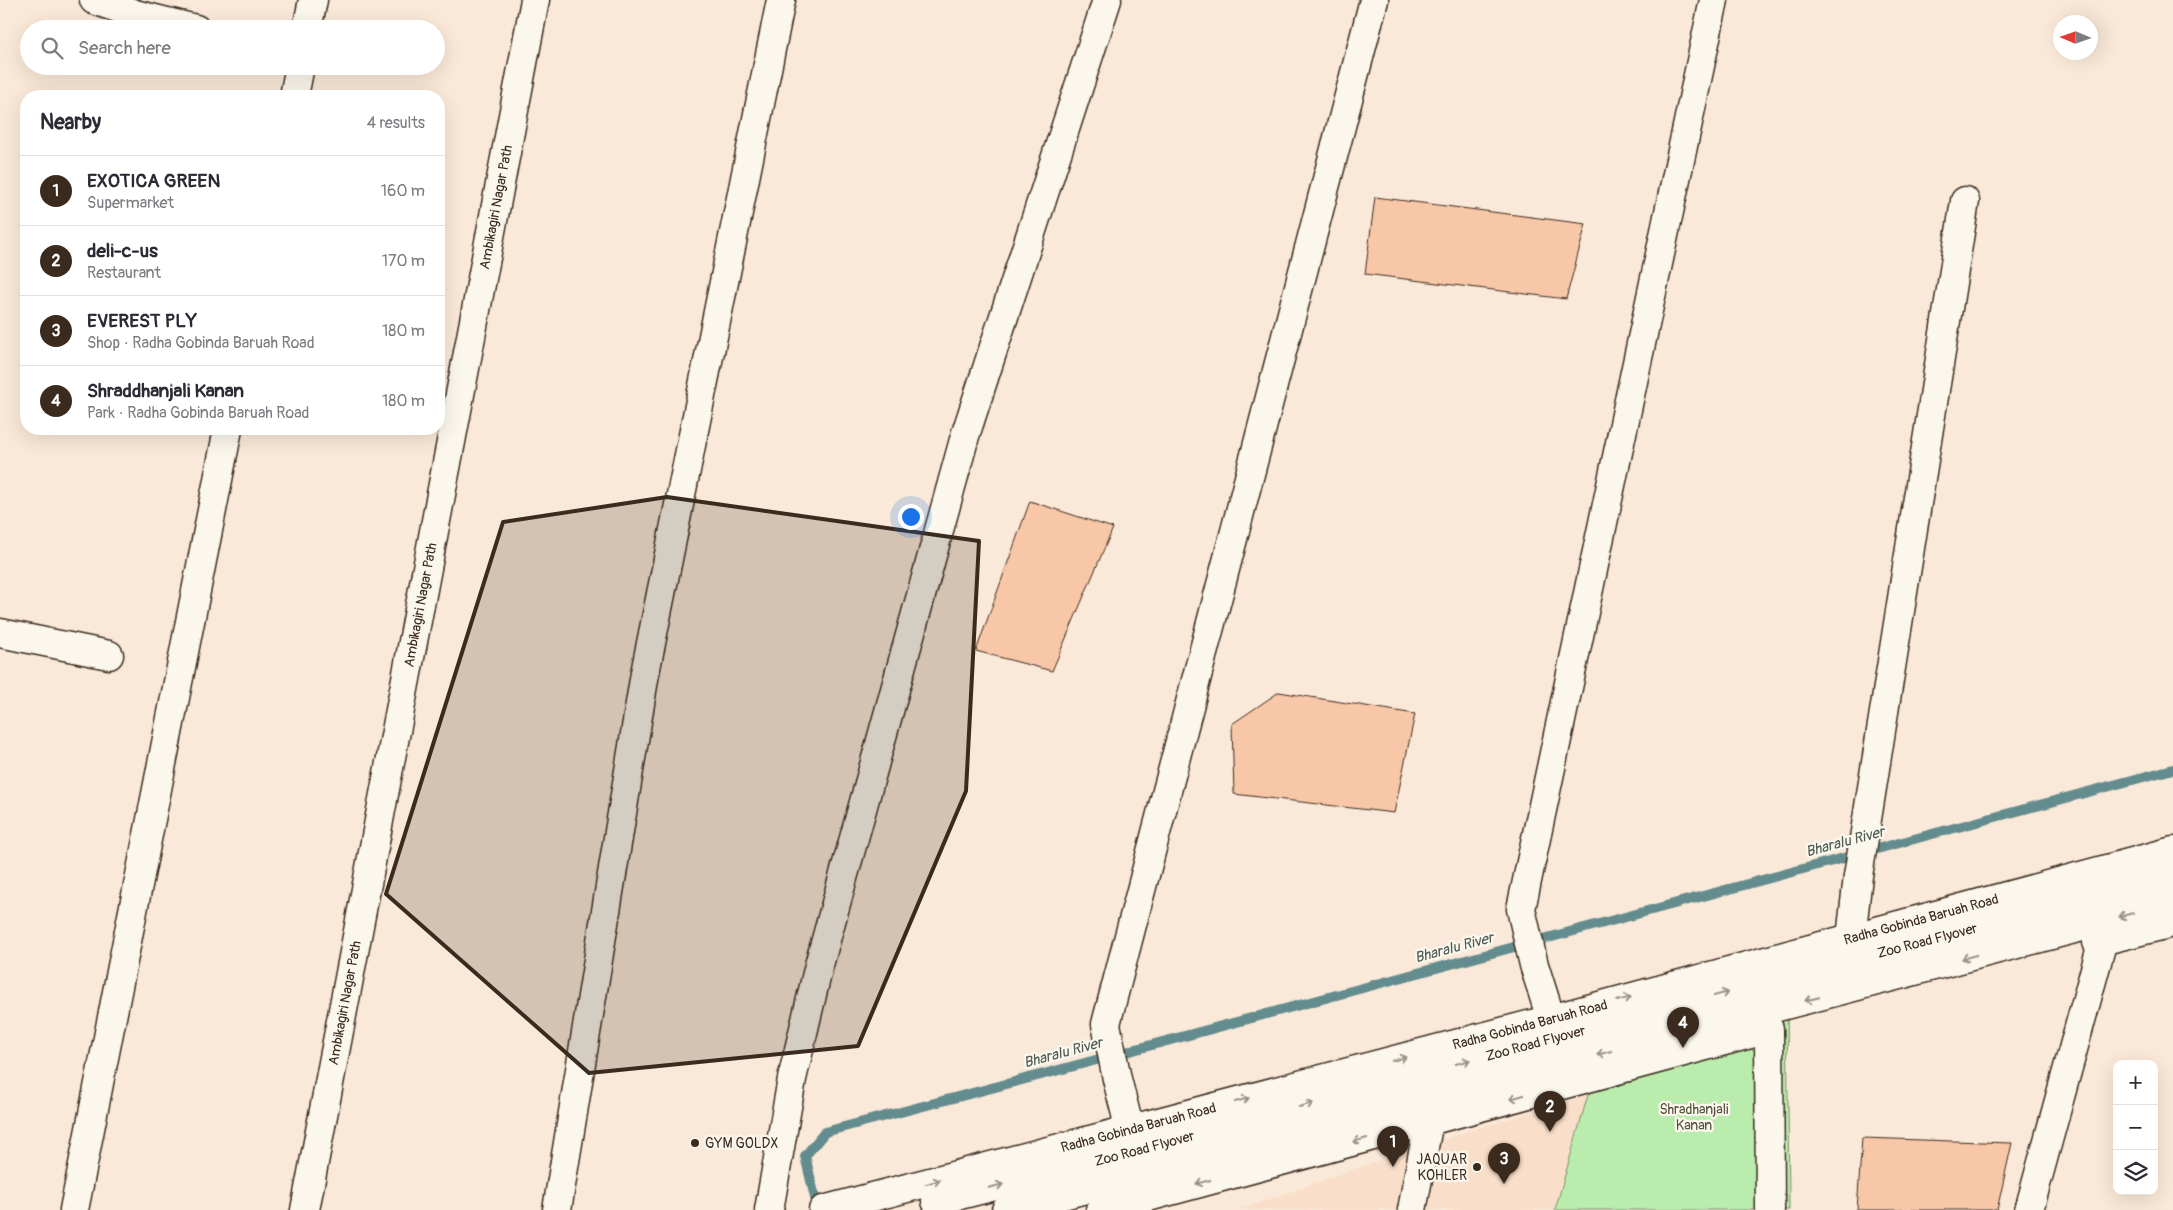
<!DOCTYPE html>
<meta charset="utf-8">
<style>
body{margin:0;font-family:Pangolin,sans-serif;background:#f2f2f3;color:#2b2b33}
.controls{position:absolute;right:15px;bottom:15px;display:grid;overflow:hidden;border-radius:10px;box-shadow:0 5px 20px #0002}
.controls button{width:45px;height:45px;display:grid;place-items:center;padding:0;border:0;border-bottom:1px solid #e1e1e2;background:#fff;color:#2b2b33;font:25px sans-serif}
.compass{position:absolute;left:2053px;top:15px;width:45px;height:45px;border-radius:50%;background:#fff;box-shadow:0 5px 20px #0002;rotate:272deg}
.you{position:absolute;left:910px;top:516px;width:18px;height:18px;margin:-12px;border:4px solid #fff;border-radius:50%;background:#1a73e8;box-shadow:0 0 0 8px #1a73e833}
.badge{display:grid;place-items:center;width:32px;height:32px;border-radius:50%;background:#3b2a1e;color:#fff;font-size:16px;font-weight:700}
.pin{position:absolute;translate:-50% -41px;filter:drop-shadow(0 1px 2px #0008)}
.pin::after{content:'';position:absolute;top:26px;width:18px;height:15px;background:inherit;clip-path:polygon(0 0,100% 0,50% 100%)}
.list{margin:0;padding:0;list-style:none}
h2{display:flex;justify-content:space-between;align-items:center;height:65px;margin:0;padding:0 20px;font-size:21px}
h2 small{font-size:16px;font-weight:400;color:#7c7c81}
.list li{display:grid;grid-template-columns:32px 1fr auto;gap:15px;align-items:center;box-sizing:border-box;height:70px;padding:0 20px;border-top:1px solid #e1e1e2}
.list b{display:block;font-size:19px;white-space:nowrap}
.list p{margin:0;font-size:16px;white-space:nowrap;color:#7c7c81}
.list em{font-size:16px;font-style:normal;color:#7c7c81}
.icon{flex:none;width:28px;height:28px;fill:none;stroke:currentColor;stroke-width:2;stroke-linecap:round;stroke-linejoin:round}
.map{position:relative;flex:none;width:2173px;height:1210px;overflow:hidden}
.search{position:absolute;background:#fff;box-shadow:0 5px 20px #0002;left:20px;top:20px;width:425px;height:55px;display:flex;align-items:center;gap:12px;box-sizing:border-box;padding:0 18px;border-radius:28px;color:#7c7c81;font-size:19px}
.panel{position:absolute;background:#fff;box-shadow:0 5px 20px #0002;left:20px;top:90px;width:425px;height:345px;border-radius:20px}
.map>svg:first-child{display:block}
.built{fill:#f9dfca}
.green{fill:#baedad;stroke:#7a8c66}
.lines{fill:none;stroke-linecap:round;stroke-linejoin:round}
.stream{stroke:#638c8e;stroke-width:10}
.building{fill:#f8c7a8;stroke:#3b2a1e}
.street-casing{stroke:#3b2a1e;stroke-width:31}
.secondary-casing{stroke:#3b2a1e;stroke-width:31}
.street{stroke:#fbf7ec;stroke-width:28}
.secondary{stroke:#fbf7ec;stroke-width:28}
.oneway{stroke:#9b9085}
.marked{fill:#3b2a1e;fill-opacity:0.2;stroke:#3b2a1e;stroke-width:4;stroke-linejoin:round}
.poi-dot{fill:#3b2a1e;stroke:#fbf7ec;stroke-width:2}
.labels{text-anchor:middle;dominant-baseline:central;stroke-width:4.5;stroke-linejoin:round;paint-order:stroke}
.street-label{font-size:14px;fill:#3b2a1e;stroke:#fbf7ec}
.park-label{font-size:14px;fill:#54513b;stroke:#fbf7ec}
.poi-label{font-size:14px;fill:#3b2a1e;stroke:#fbf7ec;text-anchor:start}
.water-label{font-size:15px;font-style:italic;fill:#4f5b56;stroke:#fbf7ec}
</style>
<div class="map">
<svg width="2173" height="1210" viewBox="0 0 2173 1210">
<rect width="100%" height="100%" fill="#fae9d8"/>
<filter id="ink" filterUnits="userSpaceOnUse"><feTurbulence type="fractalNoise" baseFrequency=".02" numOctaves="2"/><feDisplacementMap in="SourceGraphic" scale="10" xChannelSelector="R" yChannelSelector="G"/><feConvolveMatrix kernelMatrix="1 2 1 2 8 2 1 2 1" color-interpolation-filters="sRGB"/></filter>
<g filter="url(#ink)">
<!-- built -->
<path class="built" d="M1588,1094L1555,1210H1239L1408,1150Z"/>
<!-- green -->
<path class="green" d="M1787,996L1789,1210H1555L1602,1046Z"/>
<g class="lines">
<!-- stream -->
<path class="stream" d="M818,1210L805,1156L825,1132C1275,1014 1723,889 2173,769"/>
</g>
<!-- building -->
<path class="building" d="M1375,197L1586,224L1566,299L1365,274Z
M1030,501L1113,528L1052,671L976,651Z
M1279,692L1415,714L1394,813L1234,794L1232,724Z
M1862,1138L2012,1143L1997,1210H1857Z"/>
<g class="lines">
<!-- street casing -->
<g class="street-casing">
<path id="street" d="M94,0L135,14L196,29
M307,29L313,0
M294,96L300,66
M0,633L109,655
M1851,938L1858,876L1965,201
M1551,1019L1534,965L1521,909L1714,0
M1769,1029L1770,1210
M1130,1130L1117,1079L1106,1024L1374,0
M74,1210L228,429
M557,1210L645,673L781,0
M769,1210L792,1079L819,965L965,436L1107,0
M1412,1210L1429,1121
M2029,1210L2103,940"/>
</g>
<!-- secondary casing -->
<g class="secondary-casing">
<g id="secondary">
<path d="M2097,942L2173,923"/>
<path id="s1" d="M936,1201L1127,1153L1546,1040L2173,876"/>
<path id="s2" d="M305,1210L535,0"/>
<path id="s3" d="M823,1210L1551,1019L2173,851"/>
<path d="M1006,1210L2173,903"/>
<path d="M1100,1210L1765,1030"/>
</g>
</g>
<!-- street -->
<use href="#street" class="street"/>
<!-- secondary -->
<use href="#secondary" class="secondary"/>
</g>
<!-- one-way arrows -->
<defs><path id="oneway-shaft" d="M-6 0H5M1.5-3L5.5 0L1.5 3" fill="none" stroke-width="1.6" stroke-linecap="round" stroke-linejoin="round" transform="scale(1.25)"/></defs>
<g class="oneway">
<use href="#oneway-shaft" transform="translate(2126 915) rotate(165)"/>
<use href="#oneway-shaft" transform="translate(1969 957) rotate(165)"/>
<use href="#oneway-shaft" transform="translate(1721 994) rotate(-15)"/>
<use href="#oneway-shaft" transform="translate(1624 999) rotate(-15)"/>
<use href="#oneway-shaft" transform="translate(1812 999) rotate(166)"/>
<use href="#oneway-shaft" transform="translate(1604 1053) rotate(165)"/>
<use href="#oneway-shaft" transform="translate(1399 1059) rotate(-15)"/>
<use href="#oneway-shaft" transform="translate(1463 1062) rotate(-15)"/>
<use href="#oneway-shaft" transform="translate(1517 1097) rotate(165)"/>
<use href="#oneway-shaft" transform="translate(1242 1100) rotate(-15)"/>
<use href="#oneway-shaft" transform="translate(1306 1105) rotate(-15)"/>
<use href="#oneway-shaft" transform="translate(1360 1140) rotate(165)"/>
<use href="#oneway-shaft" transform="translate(933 1182) rotate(-15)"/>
<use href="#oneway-shaft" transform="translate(1203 1182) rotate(165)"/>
<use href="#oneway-shaft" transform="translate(996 1186) rotate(-14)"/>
</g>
</g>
<!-- marked area -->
<path class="marked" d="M667,497L979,541L966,791L858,1046L589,1073L386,894L503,522Z"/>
<!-- markers -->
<g class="poi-dot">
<circle cx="695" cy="1143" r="5"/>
<circle cx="1477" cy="1167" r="5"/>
</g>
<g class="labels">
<!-- street labels -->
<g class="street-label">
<text stroke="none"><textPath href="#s2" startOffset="1021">Ambikagiri Nagar Path</textPath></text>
<text stroke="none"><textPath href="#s2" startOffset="616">Ambikagiri Nagar Path</textPath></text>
<text stroke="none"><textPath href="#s3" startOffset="1136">Radha Gobinda Baruah Road</textPath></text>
<text stroke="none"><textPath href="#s1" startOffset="1025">Zoo Road Flyover</textPath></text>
<text stroke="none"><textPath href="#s2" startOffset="211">Ambikagiri Nagar Path</textPath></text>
<text stroke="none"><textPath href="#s3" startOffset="731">Radha Gobinda Baruah Road</textPath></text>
<text stroke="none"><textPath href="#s1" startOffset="620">Zoo Road Flyover</textPath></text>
<text stroke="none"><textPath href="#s3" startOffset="326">Radha Gobinda Baruah Road</textPath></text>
<text stroke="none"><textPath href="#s1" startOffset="215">Zoo Road Flyover</textPath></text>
</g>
<!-- park labels -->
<g class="park-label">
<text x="1694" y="1109">Shradhanjali<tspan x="1694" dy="16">Kanan</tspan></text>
</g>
<!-- poi labels -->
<g class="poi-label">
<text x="705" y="1143">GYM GOLDX</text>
<text x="1467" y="1159" text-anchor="end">JAQUAR<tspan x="1467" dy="16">KOHLER</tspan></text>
</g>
<!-- water labels -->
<g class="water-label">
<text transform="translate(1845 842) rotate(-15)">Bharalu River</text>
<text transform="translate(1454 948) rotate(-15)">Bharalu River</text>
<text transform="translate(1063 1053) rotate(-15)">Bharalu River</text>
</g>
</g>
</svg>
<div class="controls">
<button>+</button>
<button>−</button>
<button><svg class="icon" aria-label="layers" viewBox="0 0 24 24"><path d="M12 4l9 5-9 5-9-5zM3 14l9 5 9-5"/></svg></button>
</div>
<svg class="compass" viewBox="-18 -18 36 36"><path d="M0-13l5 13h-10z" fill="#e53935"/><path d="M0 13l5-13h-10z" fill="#7c7c81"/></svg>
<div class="you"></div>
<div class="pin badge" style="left:1393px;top:1167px">1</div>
<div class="pin badge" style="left:1550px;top:1132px">2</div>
<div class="pin badge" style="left:1504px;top:1184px">3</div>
<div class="pin badge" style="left:1683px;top:1048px">4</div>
<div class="search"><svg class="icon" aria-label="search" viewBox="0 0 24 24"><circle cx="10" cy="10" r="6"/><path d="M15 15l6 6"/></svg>Search here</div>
<section class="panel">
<h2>Nearby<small>4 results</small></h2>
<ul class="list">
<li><span class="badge">1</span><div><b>EXOTICA GREEN</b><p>Supermarket</p></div><em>160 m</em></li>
<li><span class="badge">2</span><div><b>deli-c-us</b><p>Restaurant</p></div><em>170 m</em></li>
<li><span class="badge">3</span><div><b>EVEREST PLY</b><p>Shop · Radha Gobinda Baruah Road</p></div><em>180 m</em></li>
<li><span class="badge">4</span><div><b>Shraddhanjali Kanan</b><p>Park · Radha Gobinda Baruah Road</p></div><em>180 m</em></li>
</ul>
</section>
</div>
